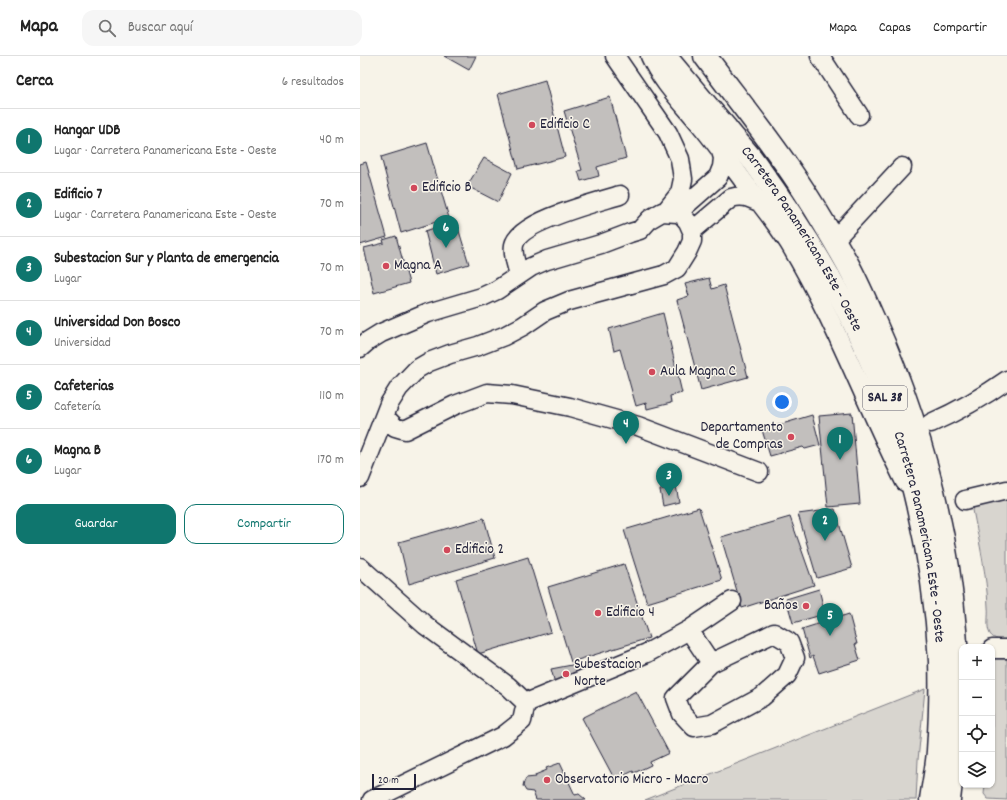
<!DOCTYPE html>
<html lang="es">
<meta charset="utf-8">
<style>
body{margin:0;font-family:Dekko,sans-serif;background:#f6f6f6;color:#222}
.controls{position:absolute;right:12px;bottom:12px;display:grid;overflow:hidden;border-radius:8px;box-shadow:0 1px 3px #0004}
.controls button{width:36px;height:36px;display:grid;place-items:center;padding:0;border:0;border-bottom:1px solid #e0e0e0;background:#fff;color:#222;font:20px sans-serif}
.scale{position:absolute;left:12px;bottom:10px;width:44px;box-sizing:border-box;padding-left:4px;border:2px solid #22223b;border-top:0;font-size:11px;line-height:14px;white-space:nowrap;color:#22223b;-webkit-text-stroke:3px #f7f3e8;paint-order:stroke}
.you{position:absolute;left:422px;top:346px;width:14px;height:14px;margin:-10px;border:3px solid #fff;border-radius:50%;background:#1a73e8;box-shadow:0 0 0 6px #1a73e833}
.badge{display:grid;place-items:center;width:26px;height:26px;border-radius:50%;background:#0f766e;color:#fff;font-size:13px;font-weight:700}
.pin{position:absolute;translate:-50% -33px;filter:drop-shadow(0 1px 2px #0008)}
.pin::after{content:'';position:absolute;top:21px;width:14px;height:12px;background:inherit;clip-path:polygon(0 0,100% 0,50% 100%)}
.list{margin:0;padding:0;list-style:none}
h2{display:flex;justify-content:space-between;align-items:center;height:52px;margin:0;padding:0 16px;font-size:17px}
h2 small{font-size:13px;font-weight:400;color:#767676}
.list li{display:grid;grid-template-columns:26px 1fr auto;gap:12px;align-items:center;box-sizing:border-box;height:64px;padding:0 16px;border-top:1px solid #e0e0e0}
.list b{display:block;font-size:15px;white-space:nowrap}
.list p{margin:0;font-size:13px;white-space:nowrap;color:#767676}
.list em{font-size:13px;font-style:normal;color:#767676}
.actions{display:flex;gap:8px;padding:12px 16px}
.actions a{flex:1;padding:9px 0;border:1px solid #0f766e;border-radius:12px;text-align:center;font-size:14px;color:#0f766e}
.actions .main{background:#0f766e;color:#fff}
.icon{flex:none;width:22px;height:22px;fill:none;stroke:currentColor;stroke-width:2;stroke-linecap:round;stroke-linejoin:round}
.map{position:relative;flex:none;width:647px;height:744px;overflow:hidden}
header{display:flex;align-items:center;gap:24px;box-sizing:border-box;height:56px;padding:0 20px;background:#fff;border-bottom:1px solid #e0e0e0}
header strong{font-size:19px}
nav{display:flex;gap:22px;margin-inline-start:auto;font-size:14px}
.search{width:280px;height:36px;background:#f6f6f6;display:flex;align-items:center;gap:10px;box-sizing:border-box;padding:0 14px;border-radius:12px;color:#767676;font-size:15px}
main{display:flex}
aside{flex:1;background:#fff}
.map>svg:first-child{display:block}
.green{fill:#d8d5cf;stroke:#7d7c85}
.building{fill:#c2bfbd;stroke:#22223b}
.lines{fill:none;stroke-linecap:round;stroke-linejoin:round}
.minor-casing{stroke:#22223b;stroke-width:21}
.highway-casing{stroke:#22223b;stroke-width:25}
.minor{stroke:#f7f3e8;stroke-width:18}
.highway{stroke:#f7f3e8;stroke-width:22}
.poi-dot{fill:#d1495b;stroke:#f7f3e8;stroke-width:1.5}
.labels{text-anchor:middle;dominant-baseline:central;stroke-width:3;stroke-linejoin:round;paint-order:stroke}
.shield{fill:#f7f3e8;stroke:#62616f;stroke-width:1}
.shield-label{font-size:14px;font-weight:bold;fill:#22223b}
.poi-label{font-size:15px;fill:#22223b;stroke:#f7f3e8;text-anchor:start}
.street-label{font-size:15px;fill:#22223b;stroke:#f7f3e8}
</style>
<header>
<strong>Mapa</strong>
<div class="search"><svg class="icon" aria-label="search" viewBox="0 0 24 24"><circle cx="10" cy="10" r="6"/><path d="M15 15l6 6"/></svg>Buscar aquí</div>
<nav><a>Mapa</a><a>Capas</a><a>Compartir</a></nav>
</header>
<main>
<aside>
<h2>Cerca<small>6 resultados</small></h2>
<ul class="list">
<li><span class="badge">1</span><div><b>Hangar UDB</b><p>Lugar · Carretera Panamericana Este - Oeste</p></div><em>40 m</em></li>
<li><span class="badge">2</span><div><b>Edificio 7</b><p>Lugar · Carretera Panamericana Este - Oeste</p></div><em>70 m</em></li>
<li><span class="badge">3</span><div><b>Subestacion Sur y Planta de emergencia</b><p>Lugar</p></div><em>70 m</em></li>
<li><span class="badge">4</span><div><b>Universidad Don Bosco</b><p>Universidad</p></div><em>70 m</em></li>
<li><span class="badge">5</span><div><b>Cafeterias</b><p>Cafetería</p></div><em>110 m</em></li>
<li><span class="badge">6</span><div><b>Magna B</b><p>Lugar</p></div><em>170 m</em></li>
</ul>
<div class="actions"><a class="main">Guardar</a><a>Compartir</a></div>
</aside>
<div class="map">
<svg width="647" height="744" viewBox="0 0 647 744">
<rect width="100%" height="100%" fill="#f7f3e8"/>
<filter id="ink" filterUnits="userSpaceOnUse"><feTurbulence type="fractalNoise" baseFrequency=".025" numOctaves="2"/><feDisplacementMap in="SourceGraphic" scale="8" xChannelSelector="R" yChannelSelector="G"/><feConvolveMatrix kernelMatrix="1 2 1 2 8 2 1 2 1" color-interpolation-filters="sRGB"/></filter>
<g filter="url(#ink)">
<!-- green -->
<path class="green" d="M647,439V584C641,584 634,584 630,578C626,571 629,559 628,551C627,520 619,485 613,454L616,447Z
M632,603H647V744L628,743L624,738L625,729H632Z
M565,633L558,704L556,744H285Z"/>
<!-- building -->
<path class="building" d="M84,0H116L109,14Z
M185,24L205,101L158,113L138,38Z
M250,41L266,102L237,111L239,120L221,125L218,115L222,114L204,55Z
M67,87L89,162L41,177L21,101Z
M124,102L152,117L138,146L107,130Z
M6,106L27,181L0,189V108Z
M96,165L109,208L76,218L65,175Z
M36,180L49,227L14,237L4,192L24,187L23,184Z
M349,222L352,233L364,229L388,321L341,334L317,244L329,240L325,228Z
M303,257L322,337L310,340L311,347L287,353L286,347L276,350L260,293L254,295L249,273Z
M492,357L500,448L468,451L459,360Z
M452,359L460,389L445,393L443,391L410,400L402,374Z
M316,430L319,446L303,450L300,434Z
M339,452L362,524L287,547L264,474Z
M475,453L492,512L457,522L438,458Z
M430,461L454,529L382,552L361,481Z
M124,462L135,502L49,528L39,486Z
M168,501L191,576L118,598L96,523Z
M264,508L289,582L211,606L188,531Z
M459,533L465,558L433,567L426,543Z
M489,558L497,588H495L500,604L459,617L453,600L450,602L442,573Z
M217,608L221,623L196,631L191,613Z
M276,635L309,697L290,706L291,709L274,717L273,715L255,724L222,662Z
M200,707L215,739L219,738L226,744H176L173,736L166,735L163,730L164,726L166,722L176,721L175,719L187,714L186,712Z"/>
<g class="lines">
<!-- minor casing -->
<g class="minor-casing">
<path id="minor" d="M255,0L308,77L320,103L323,123L320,137L305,156
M290,0C301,25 323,47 340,68C360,92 378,118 397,143C408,157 419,171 429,187C475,263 505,347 545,426
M460,0L499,59
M317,157L358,121L362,111L363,102L360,92
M332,175L371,142C383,138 390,142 401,147
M474,184L542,111
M159,219C157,210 152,199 154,189C159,165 238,146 260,139
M0,292L8,285L21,277L68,257L122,241L137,234L171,211L187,204L241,188L270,177L280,174L290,163L302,156L317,157L322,159L328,166L332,175V185L327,196L317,212L304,219L209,245L185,255L163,270L144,280L118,290L90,298L69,306L57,313L39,332L29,348L0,422
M25,361L35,371L45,374L95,349L127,337L152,339L210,351L278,370L399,416
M571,367C598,355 623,341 647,324
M605,444L647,434
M0,511L65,569L148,630L166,647
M329,574L351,607
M414,577L429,586L435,602L427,619L402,641L352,668L334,671L322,658L316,642L351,607Z
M632,593H647
M166,647L287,597L329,574L372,545
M12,744L143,680L162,665L166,647"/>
</g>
<!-- highway casing -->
<g class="highway-casing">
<g id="highway">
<path id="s1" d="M305,0C325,24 345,48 366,72C375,84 386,95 395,107C427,151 458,198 483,246C540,355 573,482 580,605C581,634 580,665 578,695C577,711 573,728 571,744"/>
<path d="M345,0C374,39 405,77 432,117C452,146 470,177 487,207C497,225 505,244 513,262C557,360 587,467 595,574C600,631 596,688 589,744"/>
</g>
</g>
<!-- minor -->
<use href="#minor" class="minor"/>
<!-- highway -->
<use href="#highway" class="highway"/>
</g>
</g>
<!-- markers -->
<g class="poi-dot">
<circle cx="172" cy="69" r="4"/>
<circle cx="54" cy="132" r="4"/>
<circle cx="26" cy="210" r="4"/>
<circle cx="292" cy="316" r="4"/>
<circle cx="431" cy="381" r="4"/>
<circle cx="87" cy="494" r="4"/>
<circle cx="446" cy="550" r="4"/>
<circle cx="238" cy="557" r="4"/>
<circle cx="206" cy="618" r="4"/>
<circle cx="187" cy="724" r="4"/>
</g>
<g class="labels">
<!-- shield labels -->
<rect class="shield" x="503" y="330" width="44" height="24" rx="3"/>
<g class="shield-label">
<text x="525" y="342">SAL 38</text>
</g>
<!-- poi labels -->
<g class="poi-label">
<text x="180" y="69">Edificio C</text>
<text x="62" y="132">Edificio B</text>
<text x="34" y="210">Magna A</text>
<text x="300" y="316">Aula Magna C</text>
<text x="423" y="372" text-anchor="end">Departamento<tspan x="423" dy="17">de Compras</tspan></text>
<text x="95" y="494">Edificio 2</text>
<text x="438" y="550" text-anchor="end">Baños</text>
<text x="246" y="557">Edificio 4</text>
<text x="214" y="609">Subestacion<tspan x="214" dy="17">Norte</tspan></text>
<text x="195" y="724">Observatorio Micro - Macro</text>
</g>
<!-- street labels -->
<g class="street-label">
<text stroke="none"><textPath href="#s1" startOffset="229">Carretera Panamericana Este - Oeste</textPath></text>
<text stroke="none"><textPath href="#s1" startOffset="553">Carretera Panamericana Este - Oeste</textPath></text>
</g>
</g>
</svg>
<div class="controls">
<button>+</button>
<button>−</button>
<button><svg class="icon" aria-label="locate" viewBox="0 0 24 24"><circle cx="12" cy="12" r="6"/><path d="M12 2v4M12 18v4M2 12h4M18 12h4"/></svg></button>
<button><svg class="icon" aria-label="layers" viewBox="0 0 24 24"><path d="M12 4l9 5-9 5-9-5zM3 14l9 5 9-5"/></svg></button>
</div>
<div class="scale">20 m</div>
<div class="you"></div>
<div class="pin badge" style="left:480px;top:404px">1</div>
<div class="pin badge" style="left:465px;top:485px">2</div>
<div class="pin badge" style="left:309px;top:440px">3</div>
<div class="pin badge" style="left:266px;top:388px">4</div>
<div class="pin badge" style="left:470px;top:580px">5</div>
<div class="pin badge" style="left:86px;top:192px">6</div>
</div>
</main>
